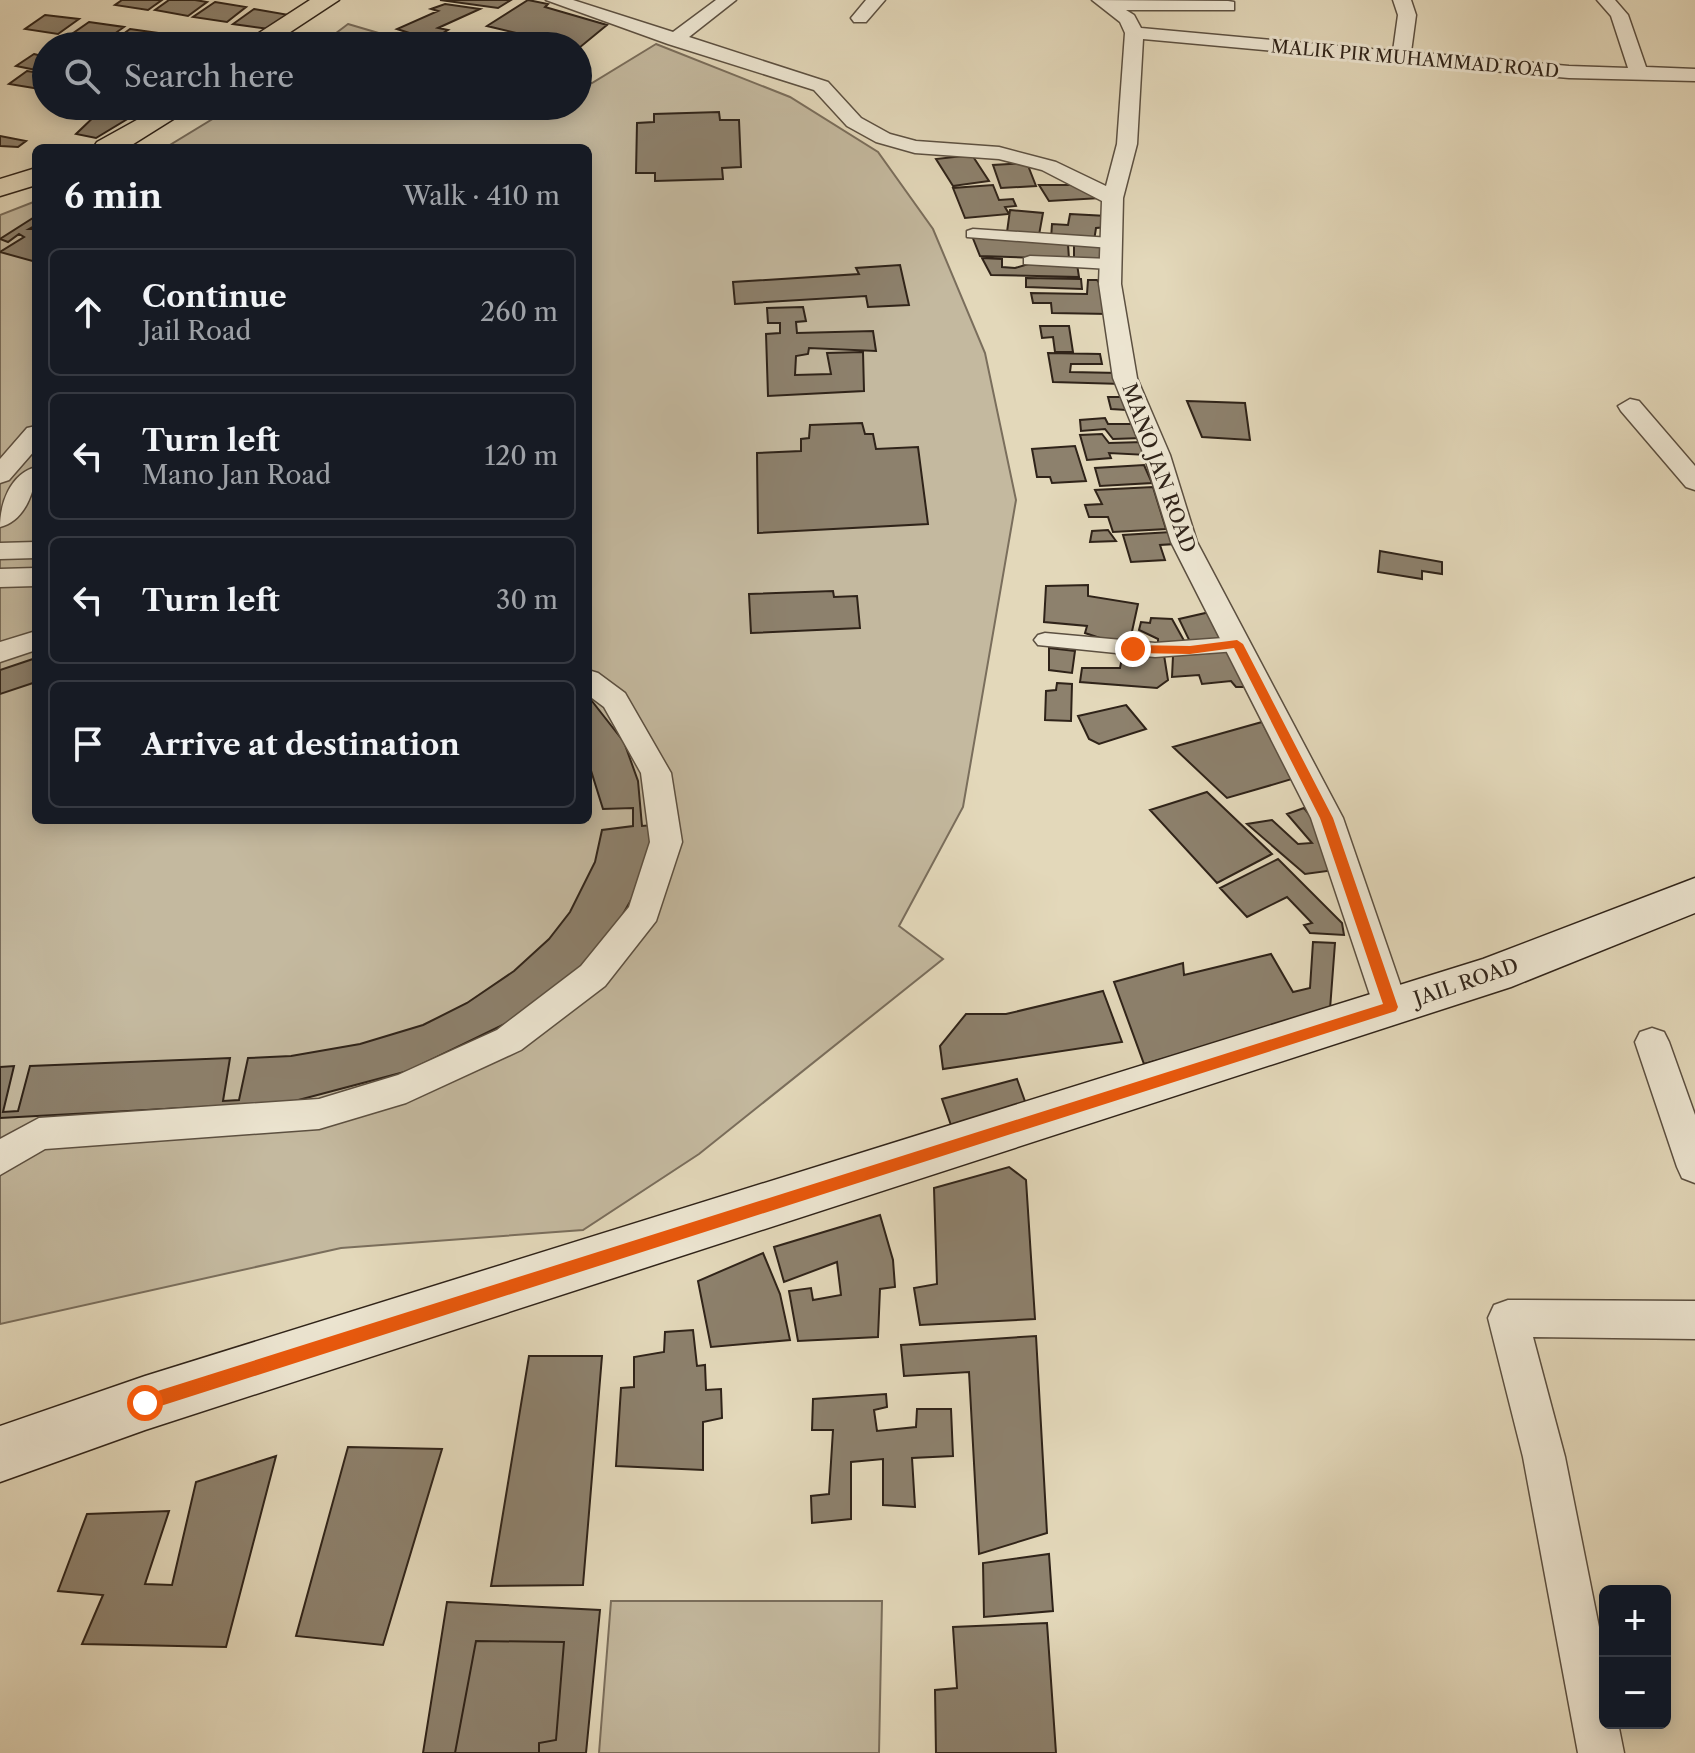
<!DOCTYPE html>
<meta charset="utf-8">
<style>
body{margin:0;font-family:"Libre Caslon Text",serif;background:#20242c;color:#f1f3f6}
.controls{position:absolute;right:24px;bottom:24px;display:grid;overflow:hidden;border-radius:12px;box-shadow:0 4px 20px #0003}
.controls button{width:72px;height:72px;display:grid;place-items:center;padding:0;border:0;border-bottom:2px solid #363941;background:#171b24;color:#f1f3f6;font:40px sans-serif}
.stop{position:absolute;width:24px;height:24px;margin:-18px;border:6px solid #ea580c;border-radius:50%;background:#fff}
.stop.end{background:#ea580c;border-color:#fff;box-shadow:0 2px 8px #0008}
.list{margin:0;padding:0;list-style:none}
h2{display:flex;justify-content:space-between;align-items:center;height:104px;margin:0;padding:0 32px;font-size:34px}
h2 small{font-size:26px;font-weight:400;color:#9ea1a6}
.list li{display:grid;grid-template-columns:52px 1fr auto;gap:24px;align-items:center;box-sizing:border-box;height:128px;margin:0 16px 16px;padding:0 16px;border:2px solid #363941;border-radius:12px}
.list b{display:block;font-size:30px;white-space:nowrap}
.list p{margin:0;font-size:26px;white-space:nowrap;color:#9ea1a6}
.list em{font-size:26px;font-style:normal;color:#9ea1a6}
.icon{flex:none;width:44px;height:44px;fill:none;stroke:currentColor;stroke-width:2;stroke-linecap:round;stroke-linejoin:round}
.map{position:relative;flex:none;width:1695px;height:1753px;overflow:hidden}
.search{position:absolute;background:#171b24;box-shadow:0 4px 20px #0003;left:32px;top:32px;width:560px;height:88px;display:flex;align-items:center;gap:20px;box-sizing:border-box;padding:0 28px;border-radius:44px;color:#9ea1a6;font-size:30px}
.panel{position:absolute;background:#171b24;box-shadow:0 4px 20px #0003;left:32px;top:144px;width:560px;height:680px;border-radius:12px}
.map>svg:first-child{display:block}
.green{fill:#c4b99f;stroke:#7a6e5c;stroke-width:2}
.building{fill:#8d816d;stroke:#2f2319;stroke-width:2}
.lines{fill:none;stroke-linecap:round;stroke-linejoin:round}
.pedestrian-casing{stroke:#5c5041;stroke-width:3}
.minor-casing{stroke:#5c5041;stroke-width:3}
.secondary-casing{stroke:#2f2319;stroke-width:3}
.primary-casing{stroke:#2f2319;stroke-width:3}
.pedestrian{fill:#ede6d2;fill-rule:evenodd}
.minor{fill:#ede6d2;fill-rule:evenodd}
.secondary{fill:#ede6d2;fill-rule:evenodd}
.primary{fill:#e3d8ba;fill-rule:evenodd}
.route{fill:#ea580c}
.labels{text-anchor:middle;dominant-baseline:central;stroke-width:6;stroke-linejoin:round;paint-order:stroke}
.far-street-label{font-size:18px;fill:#2f2319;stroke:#ede6d2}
.street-label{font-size:20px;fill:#2f2319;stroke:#ede6d2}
</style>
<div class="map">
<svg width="1695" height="1753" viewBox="0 0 1695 1753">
<rect width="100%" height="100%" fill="#e3d8ba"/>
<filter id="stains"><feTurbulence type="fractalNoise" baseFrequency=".0025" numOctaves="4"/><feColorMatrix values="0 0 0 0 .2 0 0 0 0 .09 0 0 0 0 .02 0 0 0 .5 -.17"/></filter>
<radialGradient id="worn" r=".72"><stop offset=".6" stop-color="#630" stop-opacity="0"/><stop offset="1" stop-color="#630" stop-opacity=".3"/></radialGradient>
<!-- green -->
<path class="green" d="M348,24L416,44L319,46Z
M656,44L790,97L878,152L933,229L985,353L1016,500L963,807L899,926L943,959L699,1154L583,1230L341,1248L0,1324V215L36,201V820H588V148H165L234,106H578V86L592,83Z
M611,1601H882L879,1753H599Z"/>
<!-- building -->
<path class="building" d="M122,0H162L148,10L115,5Z
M169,0H195L207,2L188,16L155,10Z
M440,0H511L498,8Z
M528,0L548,4L545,7L607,25L579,48L487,26Z
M215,2L246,7L227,22L193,17Z
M445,4L480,9L438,28L448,30L431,40L397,29L438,11L431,9Z
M254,9L289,15L269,29L233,24Z
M45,15L79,19L58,34L25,29Z
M89,22L124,27L103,42L69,36Z
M130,29L165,34L149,46L111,43Z
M174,35L210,40L202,46H160Z
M34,54L46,57V72L16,66Z
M27,71L46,74V90L9,84Z
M102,109L134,115L96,138L76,134Z
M719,112L720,120H739L741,167L722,168L723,179L655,181V173H636L637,123L654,122V114Z
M0,136L26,141L18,147L0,146Z
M972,155L989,181L953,186L936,159Z
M1027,163L1036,186L1001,188L993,165Z
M993,185L999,200L1013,199L1016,206L1005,207L1009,214L965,218L953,188Z
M1039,185H1080L1102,198L1049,201Z
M1010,210L1043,213L1039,235L1007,232Z
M1070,214L1107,216L1108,227L1096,228L1094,241L1051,239L1052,224L1068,225Z
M36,216V225L29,229H36V262L0,252L24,237L19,234L8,242L0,239Z
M972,236L1068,244L1069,259L980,256Z
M1074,243L1105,244L1106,262L1074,259Z
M982,258L1002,259V267L1015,268L1032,263L1077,264L1079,277L991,275Z
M900,265L909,305L868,307L866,296L735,304L733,282L859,274L856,268Z
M1026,278L1081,279L1082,289L1026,287Z
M1088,280H1097L1107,294L1109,314L1052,313L1051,303H1033L1031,293L1087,294Z
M803,307L806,321L796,322L797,333L873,331L876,351L809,348L808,354L796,356L795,375L831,374L827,353L863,352L864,391L768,396L766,334L780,333V323H768L767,308Z
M1040,326H1069L1073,352H1055L1053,337L1042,338Z
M1048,353L1100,354L1102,364H1071L1070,372L1119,373L1122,384L1053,382Z
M1108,397H1122L1126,410L1111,409Z
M1187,401L1245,403L1250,440L1202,437Z
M1105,418L1108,424H1139L1142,438L1113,439L1105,429L1081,431L1080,420Z
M862,423L865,434H873L876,449L918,447L928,524L758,533L757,453L801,451V439L809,438L810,425Z
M1102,434L1109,443L1143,442L1147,455L1109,453L1111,458L1087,460L1080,435Z
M1075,446L1086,481L1052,483L1050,477H1037L1032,449Z
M1144,465L1152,483L1100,486L1095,468Z
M1153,487L1166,529L1113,532L1108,517H1089L1085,505L1102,504L1095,490Z
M1108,530L1116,541L1090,542L1092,531Z
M1171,532L1175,544L1160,545L1165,560L1131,562L1123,535Z
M1380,551L1442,562V574L1422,571V579L1378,572Z
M1088,585V596L1138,604L1131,636L1139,638L1133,649L1085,633L1087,626L1044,622L1046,586Z
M833,591L834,597L857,596L860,628L751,633L749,594Z
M1210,612L1227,641L1192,646L1179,619Z
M1151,618L1172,619L1187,646L1158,645V639L1139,630L1141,622L1150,623Z
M1049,648L1075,651L1072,673L1049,670Z
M1230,649L1251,687H1236L1231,681L1202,684L1199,675L1172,677L1173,656Z
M1123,653L1164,655L1168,680L1157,688L1080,682L1082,668H1120Z
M36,658V682L0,694V670Z
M1057,683L1072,684L1071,721L1045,720L1046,691L1056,690Z
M588,696L624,742L638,781L642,826L653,825L652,844L635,893L611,935L570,978L513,1020L408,1071L291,1102L0,1118V1067L14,1066L3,1112L18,1111L30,1066L230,1058L223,1101L239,1100L248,1058L291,1056L360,1044L423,1025L467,1003L514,971L549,939L570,912L595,862L602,830L633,826V808L603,809L588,761Z
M1126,705L1146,729L1099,744L1089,739L1078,716Z
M1262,722L1292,779L1227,798L1173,747Z
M1207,792L1272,854L1217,883L1150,810Z
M1304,808L1325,834L1335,870L1305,874L1247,824L1272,820L1298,844L1312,843L1287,814Z
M1278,859L1342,923L1344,935L1310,933L1304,925L1312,923L1287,897L1247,917L1220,888Z
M1313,942L1335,943L1330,1009L1305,1020L1144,1064L1114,982L1183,963L1184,975L1271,954L1293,992L1310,988Z
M1103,991L1122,1042L943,1069L940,1046L966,1014H1006Z
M1017,1079L1027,1107L954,1134L942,1099Z
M1009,1167L1026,1180L1035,1319L920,1325L914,1288L937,1284L934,1188Z
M880,1215L893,1260L895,1287L880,1289L878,1337L798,1341L789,1291L811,1288L813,1300L841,1295L837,1262L784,1282L774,1247Z
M763,1253L780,1294L790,1340L711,1347L698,1281Z
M693,1330L697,1366L705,1365L706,1390L721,1389L722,1418L703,1422V1470L616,1466L621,1388L634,1387V1357L664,1352L665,1332Z
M1036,1336L1047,1533L979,1554L969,1372L904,1376L901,1345Z
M529,1356H602L583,1585L491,1586Z
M886,1394L887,1407L874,1410L877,1431L916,1427L917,1409H951L953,1456L912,1458L915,1507L883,1505V1459L851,1462V1519L812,1523L811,1496L829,1494L833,1430H812L813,1399Z
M348,1447L442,1449L383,1645L296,1636Z
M276,1456L226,1647L82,1644L103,1595L58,1591L87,1514L169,1511L145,1584L172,1585L196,1482Z
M1049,1554L1053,1611L984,1617L983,1563Z
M447,1602L600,1610L586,1753H423Z
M1047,1623L1056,1753H936L935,1690L957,1688L953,1627Z
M476,1641L564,1642L556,1740L539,1743V1753H455Z"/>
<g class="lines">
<!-- pedestrian casing -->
<g class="pedestrian-casing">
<path id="pedestrian" d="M973,229L1111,238L1119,243L1111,248L967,237V231Z
M1030,256L1110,259L1118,264L1110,269L1024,264V258Z
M1045,633L1155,643L1237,637L1248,644L1237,651L1155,657L1038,645L1034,640L1038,635Z"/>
</g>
<!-- minor casing -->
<g class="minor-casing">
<path id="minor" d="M546,0H573L673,32L716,0H736L689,37L828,82L861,118L890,134L916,141L999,147L1056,162L1106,186L1117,144L1125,33L1120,22L1092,0L1228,1L1234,2V10H1126L1134,15L1141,28L1393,51L1398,15L1393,0H1411L1416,15L1411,52L1569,66L1628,68L1611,16L1597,0H1615L1628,15L1646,67L1695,69V81L1569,78L1143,39L1137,144L1123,198L1121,284L1137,378L1170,455L1197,542L1343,818L1408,1007L1403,1017L1391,1021L1379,1017L1374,1007L1311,818L1171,542L1144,455L1113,378L1099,284L1102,201L1042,170L999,159L915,153L876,142L847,126L814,90L668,44Z
M866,0H885L866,22H854L851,18Z
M1630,399L1639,401L1695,466V490L1686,487L1621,411L1618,406Z
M36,426V449L9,480L0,483V459L27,428Z
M36,467C36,490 25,521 0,527C0,504 10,474 36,467Z
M36,542V558L0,559V543Z
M36,568V586L0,587V569Z
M36,631V650L0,662V642Z
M588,670L598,673L625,693L671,773L682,842L656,921L605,986L521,1050L406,1103L319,1129L45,1149L0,1175V1139L39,1118L319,1099L398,1075L497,1030L581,966L629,907L650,842L641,773L604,707L588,695Z
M1652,1028L1664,1032L1669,1042L1695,1115V1183L1682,1178L1677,1167L1635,1042L1640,1032Z
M1508,1300L1695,1301V1339L1533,1337L1565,1457L1605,1657V1723H1618L1624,1753H1578L1523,1457L1488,1318L1494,1305Z"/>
</g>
<!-- secondary casing -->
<g class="secondary-casing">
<path id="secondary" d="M1695,878V913L1511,987L145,1430L0,1482V1426L145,1376L1483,959Z"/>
</g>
<!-- primary casing -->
<g class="primary-casing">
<path id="primary" d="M310,0H339L269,46H239Z
M162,106H194L127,148H93L97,142Z
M36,168V185L0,196V179Z"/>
</g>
<!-- pedestrian -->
<use href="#pedestrian" class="pedestrian"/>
<!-- minor -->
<use href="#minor" class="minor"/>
<!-- secondary -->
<use href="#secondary" class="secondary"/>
<!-- primary -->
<use href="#primary" class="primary"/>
</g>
<!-- route -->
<path class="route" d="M1237,640L1243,644L1333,818L1398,1007L1396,1011L145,1411L139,1408L137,1403L145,1395L1383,1004L1320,818L1234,648L1190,654L1133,653L1127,649L1133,645L1190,646Z"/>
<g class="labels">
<!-- far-street labels -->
<g class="far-street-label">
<text transform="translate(1415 59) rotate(5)">MALIK PIR MUHAMMAD ROAD</text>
</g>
<!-- street labels -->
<g class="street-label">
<text transform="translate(1159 468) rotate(70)">MANO JAN ROAD</text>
<text transform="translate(1466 982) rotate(-19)">JAIL ROAD</text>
</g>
</g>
<rect width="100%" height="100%" filter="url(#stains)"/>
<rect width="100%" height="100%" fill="url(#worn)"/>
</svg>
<div class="controls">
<button>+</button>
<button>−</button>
</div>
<div class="stop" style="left:145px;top:1403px"></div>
<div class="stop end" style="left:1133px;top:649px"></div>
<div class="search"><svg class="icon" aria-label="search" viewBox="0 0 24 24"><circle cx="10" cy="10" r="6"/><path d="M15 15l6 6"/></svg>Search here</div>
<section class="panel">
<h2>6 min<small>Walk · 410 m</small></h2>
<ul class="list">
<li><svg class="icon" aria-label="ahead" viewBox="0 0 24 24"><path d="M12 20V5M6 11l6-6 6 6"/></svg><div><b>Continue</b><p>Jail Road</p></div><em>260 m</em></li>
<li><svg class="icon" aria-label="left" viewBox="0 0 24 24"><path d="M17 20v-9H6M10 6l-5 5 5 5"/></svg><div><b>Turn left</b><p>Mano Jan Road</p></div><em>120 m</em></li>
<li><svg class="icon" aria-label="left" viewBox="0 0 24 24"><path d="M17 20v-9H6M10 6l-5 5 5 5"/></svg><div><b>Turn left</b></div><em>30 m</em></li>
<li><svg class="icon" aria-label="arrive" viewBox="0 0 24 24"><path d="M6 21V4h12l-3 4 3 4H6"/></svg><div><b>Arrive at destination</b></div></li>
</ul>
</section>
</div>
